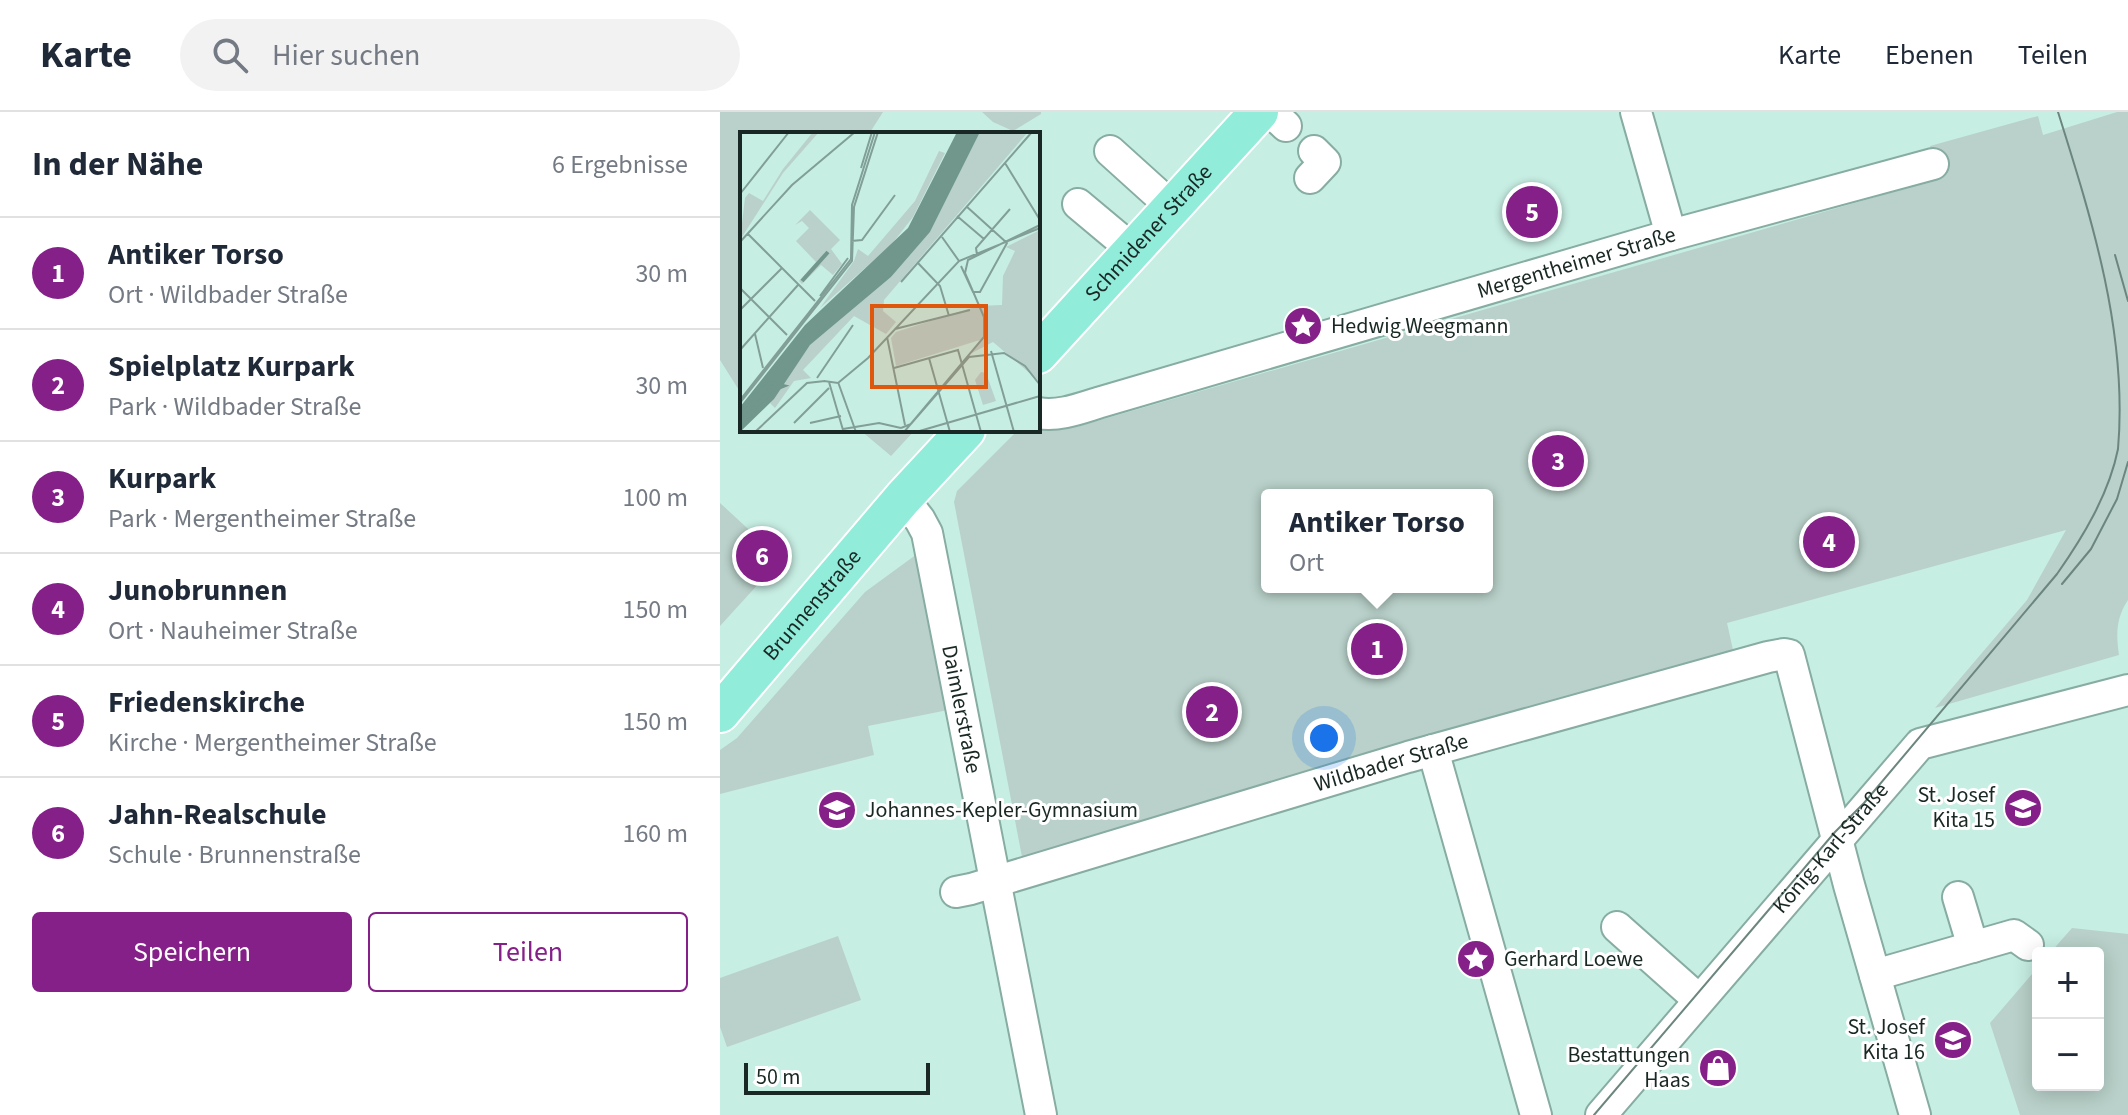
<!DOCTYPE html>
<html lang="de">
<meta charset="utf-8">
<style>
body{margin:0;font-family:"Source Sans 3",sans-serif;background:#f2f2f3;color:#1f2937}
.controls{position:absolute;right:24px;bottom:24px;display:grid;overflow:hidden;border-radius:8px;box-shadow:0 4px 20px #0003}
.controls button{width:72px;height:72px;display:grid;place-items:center;padding:0;border:0;border-bottom:2px solid #e0e1e3;background:#fff;color:#1f2937;font:40px sans-serif}
.scale{position:absolute;left:24px;bottom:20px;width:186px;box-sizing:border-box;padding-left:8px;border:4px solid #192824;border-top:0;font-size:22px;line-height:28px;white-space:nowrap;color:#192824;-webkit-text-stroke:6px #fff;paint-order:stroke}
.you{position:absolute;left:604px;top:626px;width:28px;height:28px;margin:-20px;border:6px solid #fff;border-radius:50%;background:#1a73e8;box-shadow:0 0 0 12px #1a73e833}
.badge{display:grid;place-items:center;width:52px;height:52px;border-radius:50%;background:#852089;color:#fff;font-size:26px;font-weight:700}
.pin{position:absolute;translate:-50% -50%;border:4px solid #fff;box-shadow:0 2px 8px #0006}
.popup{position:absolute;left:541px;top:377px;width:232px;height:104px;box-sizing:border-box;display:grid;place-content:center;border-radius:8px;background:#fff;filter:drop-shadow(0 2px 6px #0005);font-size:26px;white-space:nowrap;color:#747a83}
.popup b{font-size:30px;color:#1f2937}
.popup::after{content:'';position:absolute;left:50%;top:100%;margin-left:-16px;border:16px solid transparent;border-top-color:#fff}
.list{margin:0;padding:0;list-style:none}
h2{display:flex;justify-content:space-between;align-items:center;height:104px;margin:0;padding:0 32px;font-size:34px}
h2 small{font-size:26px;font-weight:400;color:#747a83}
.list li{display:grid;grid-template-columns:52px 1fr auto;gap:24px;align-items:center;box-sizing:border-box;height:112px;padding:0 32px;border-top:2px solid #e0e1e3}
.list b{display:block;font-size:30px;white-space:nowrap}
.list p{margin:0;font-size:26px;white-space:nowrap;color:#747a83}
.list em{font-size:26px;font-style:normal;color:#747a83}
.actions{display:flex;gap:16px;padding:24px 32px}
.actions a{flex:1;padding:18px 0;border:2px solid #852089;border-radius:8px;text-align:center;font-size:28px;color:#852089}
.actions .main{background:#852089;color:#fff}
.icon{flex:none;width:44px;height:44px;fill:none;stroke:currentColor;stroke-width:2;stroke-linecap:round;stroke-linejoin:round}
.map{position:relative;flex:none;width:1408px;height:1003px;overflow:hidden}
header{display:flex;align-items:center;gap:48px;box-sizing:border-box;height:112px;padding:0 40px;background:#fff;border-bottom:2px solid #e0e1e3}
header strong{font-size:38px}
nav{display:flex;gap:44px;margin-inline-start:auto;font-size:28px}
.search{width:560px;height:72px;background:#f2f2f3;display:flex;align-items:center;gap:20px;box-sizing:border-box;padding:0 28px;border-radius:44px;color:#747a83;font-size:30px}
main{display:flex}
aside{flex:1;background:#fff}
.map>svg:first-child{display:block}
.green{fill:#b9d1ca;fill-rule:evenodd}
.lines{fill:none;stroke-linecap:round;stroke-linejoin:round}
.minor-casing{stroke:#87aca2;stroke-width:34}
.major-casing{stroke:#fff;stroke-width:42}
.minor{stroke:#fff;stroke-width:30}
.major{stroke:#92ecda;stroke-width:38}
.tram{stroke:#6c867f;stroke-width:2}
.labels{text-anchor:middle;dominant-baseline:central;stroke-width:6;stroke-linejoin:round;paint-order:stroke}
.street-label{font-size:22px;fill:#192824;stroke:#fff}
.poi-label{font-size:22px;fill:#192824;stroke:#fff;text-anchor:start}
.inset-river{fill:none;stroke:#71968c;stroke-width:4}
.inset-road{fill:none;stroke:#819f97;stroke-width:2}
.view{fill:#de570d;fill-opacity:0.15;stroke:#de570d;stroke-width:4}
.inset-edge{fill:none;stroke:#192824;stroke-width:4}
</style>
<header>
<strong>Karte</strong>
<div class="search"><svg class="icon" aria-label="search" viewBox="0 0 24 24"><circle cx="10" cy="10" r="6"/><path d="M15 15l6 6"/></svg>Hier suchen</div>
<nav><a>Karte</a><a>Ebenen</a><a>Teilen</a></nav>
</header>
<main>
<aside>
<h2>In der Nähe<small>6 Ergebnisse</small></h2>
<ul class="list">
<li><span class="badge">1</span><div><b>Antiker Torso</b><p>Ort · Wildbader Straße</p></div><em>30 m</em></li>
<li><span class="badge">2</span><div><b>Spielplatz Kurpark</b><p>Park · Wildbader Straße</p></div><em>30 m</em></li>
<li><span class="badge">3</span><div><b>Kurpark</b><p>Park · Mergentheimer Straße</p></div><em>100 m</em></li>
<li><span class="badge">4</span><div><b>Junobrunnen</b><p>Ort · Nauheimer Straße</p></div><em>150 m</em></li>
<li><span class="badge">5</span><div><b>Friedenskirche</b><p>Kirche · Mergentheimer Straße</p></div><em>150 m</em></li>
<li><span class="badge">6</span><div><b>Jahn-Realschule</b><p>Schule · Brunnenstraße</p></div><em>160 m</em></li>
</ul>
<div class="actions"><a class="main">Speichern</a><a>Teilen</a></div>
</aside>
<div class="map">
<svg width="1408" height="1003" viewBox="0 0 1408 1003">
<rect width="100%" height="100%" fill="#c7eee3"/>
<!-- green -->
<path class="green" d="M0,0H163L149,22H22V283L0,248Z
M262,0H321V2L293,19L273,10Z
M1397,0H1408V488C1396,506 1396,522 1399,543L1215,596L1307,488L1346,418L1007,511L1013,538L302,745L234,390L237,379L298,318L356,315L1218,67L1210,34L1318,4L1323,23ZM547,383H767V475H547Z
M140,318H195L171,344Z
M0,391L61,447L0,514Z
M197,442L228,598L148,614L154,643L0,682V638L17,626L145,480Z
M1352,816L1408,822V1003H1300L1270,911L1318,855V973H1378V841H1330Z
M118,824L141,888L7,935L0,915V866Z"/>
<g class="lines">
<!-- minor casing -->
<g class="minor-casing">
<g id="minor">
<path d="M551,0L566,14"/>
<path d="M916,0L951,123"/>
<path d="M390,39L452,95"/>
<path d="M590,66L605,50L594,39"/>
<path d="M358,92L413,138"/>
<path id="s1" d="M318,301C339,305 361,296 381,290L951,123L1213,52"/>
<path id="s2" d="M183,386L200,408L207,421L321,1003"/>
<path d="M713,638L816,1003"/>
<path id="s3" d="M236,780L251,777L688,645L1048,545L1064,542L1069,543L1129,773L1195,1003"/>
<path d="M1238,785L1253,835"/>
<path d="M897,815L979,888"/>
<path d="M1155,863L1294,823L1308,833"/>
<path id="s4" d="M881,1003L1200,632L1408,578"/>
</g>
</g>
<!-- major casing -->
<g class="major-casing">
<g id="major">
<path id="s5" d="M318,242L539,0"/>
<path id="s6" d="M0,601L183,386L246,318"/>
</g>
</g>
<!-- minor -->
<use href="#minor" class="minor"/>
<!-- major -->
<use href="#major" class="major"/>
<!-- tram -->
<path class="tram" d="M1395,143L1408,189
M1342,472L1371,437L1397,387L1408,350
M874,1003L1115,720L1144,691L1337,462C1363,425 1389,382 1398,337C1408,222 1372,108 1338,0"/>
</g>
<!-- icons -->
<defs>
<g id="sight-disc" transform="scale(2)"><circle r="9.5" fill="#852089" stroke="#fff"/><path d="M0-6L1.8-2.2L6-1.7L2.9 1.2L3.7 5.4L0 3.3L-3.7 5.4L-2.9 1.2L-6-1.7L-1.8-2.2Z" fill="#fff"/></g>
<g id="school-disc" transform="scale(2)"><circle r="9.5" fill="#852089" stroke="#fff"/><path d="M0-5L7-2L0 1L-7-2ZM-4 1L0 2.5L4 1V4Q0 6-4 4Z" fill="#fff"/></g>
<g id="shop-disc" transform="scale(2)"><circle r="9.5" fill="#852089" stroke="#fff"/><path d="M-5-2.5h2.3a2.7 3.5 0 0 1 5.4 0H5L5.5 6h-11ZM-1.5-2.5h3a1.5 2.3 0 0 0-3 0Z" fill="#fff"/></g>
</defs>
<g fill-rule="evenodd">
<use href="#sight-disc" x="583" y="214"/>
<use href="#school-disc" x="1303" y="696"/>
<use href="#school-disc" x="117" y="698"/>
<use href="#sight-disc" x="756" y="847"/>
<use href="#school-disc" x="1233" y="928"/>
<use href="#shop-disc" x="998" y="956"/>
</g>
<g class="labels">
<!-- street labels -->
<g class="street-label">
<text stroke="none"><textPath href="#s5" startOffset="164">Schmidener Straße</textPath></text>
<text stroke="none"><textPath href="#s1" startOffset="560">Mergentheimer Straße</textPath></text>
<text stroke="none"><textPath href="#s6" startOffset="142">Brunnenstraße</textPath></text>
<text stroke="none"><textPath href="#s2" startOffset="222">Daimlerstraße</textPath></text>
<text stroke="none"><textPath href="#s3" startOffset="454">Wildbader Straße</textPath></text>
<text stroke="none"><textPath href="#s4" startOffset="352">König-Karl-Straße</textPath></text>
</g>
<!-- poi labels -->
<g class="poi-label">
<text x="611" y="214">Hedwig Weegmann</text>
<text x="1275" y="683" text-anchor="end">St. Josef<tspan x="1275" dy="25">Kita 15</tspan></text>
<text x="145" y="698">Johannes-Kepler-Gymnasium</text>
<text x="784" y="847">Gerhard Loewe</text>
<text x="1205" y="915" text-anchor="end">St. Josef<tspan x="1205" dy="25">Kita 16</tspan></text>
<text x="970" y="943" text-anchor="end">Bestattungen<tspan x="970" dy="25">Haas</tspan></text>
</g>
</g>
<!-- overview -->
<g transform="translate(20 20)">
<rect width="300" height="300" fill="#c7eee3"/>
<path d="M73,0H79L43,41L0,108L5,66L9,61L23,69L43,37ZM240,0H288L144,168L143,179L156,190L146,202L114,184L63,238L71,246L54,249L35,276L30,271L70,213L151,145L190,100ZM199,19L205,21L173,85L151,113L80,176L114,129L118,117L128,124L175,69ZM70,78L100,108L91,117L102,132L93,143L81,133L62,152L59,149L76,130L56,109L69,96L62,89L55,93ZM300,98V250L253,210L230,222L240,208L156,234L151,206L156,200L238,174L262,173L263,144L275,119L266,115ZM241,240L246,241L256,269L243,273L235,248Z" fill="#b9d1ca"/>
<path d="M217,0H240L190,100L151,145L70,213L34,267L0,300V275L65,193L168,96Z" fill="#71968c"/>
<path class="inset-river" d="M62,149L88,120M0,285L30,251L43,254L31,259L0,292"/>
<path class="inset-road" d="M265,31L300,88M121,36L132,0M0,62L49,0M217,84L244,107M7,101L75,169M202,105L219,129M111,109L122,108L155,63M0,110L52,53L115,0M237,123L236,116L270,77M177,130L200,154L209,184M221,134L233,160H240L267,111L226,74M161,150L292,0M0,156L47,203M80,164L108,126M0,178L42,136M155,197L230,178M15,202L23,236M147,205L165,293M0,218L58,153M251,219L274,300M189,226L210,300M154,236L218,218L241,300M77,246L113,193M84,249L98,251L128,226L219,129L300,96M89,250L103,298M98,250L116,300M0,268L111,127L112,73L135,0M0,271L112,129L114,75L138,0M54,291L89,256M70,291L101,284M161,296L171,292L229,225L264,221L285,234L300,253M103,297L139,291L161,296M15,300L67,251L85,249M164,300L244,205V185L225,141L228,128L300,93M176,300L300,264"/>
<path class="view" d="M132,174H246V255H132Z"/>
<rect width="300" height="300" class="inset-edge"/>
</g>
</svg>
<div class="controls">
<button>+</button>
<button>−</button>
</div>
<div class="scale">50 m</div>
<div class="you"></div>
<div class="pin badge" style="left:657px;top:537px">1</div>
<div class="popup"><b>Antiker Torso</b>Ort</div>
<div class="pin badge" style="left:492px;top:600px">2</div>
<div class="pin badge" style="left:838px;top:349px">3</div>
<div class="pin badge" style="left:1109px;top:430px">4</div>
<div class="pin badge" style="left:812px;top:100px">5</div>
<div class="pin badge" style="left:42px;top:444px">6</div>
</div>
</main>
